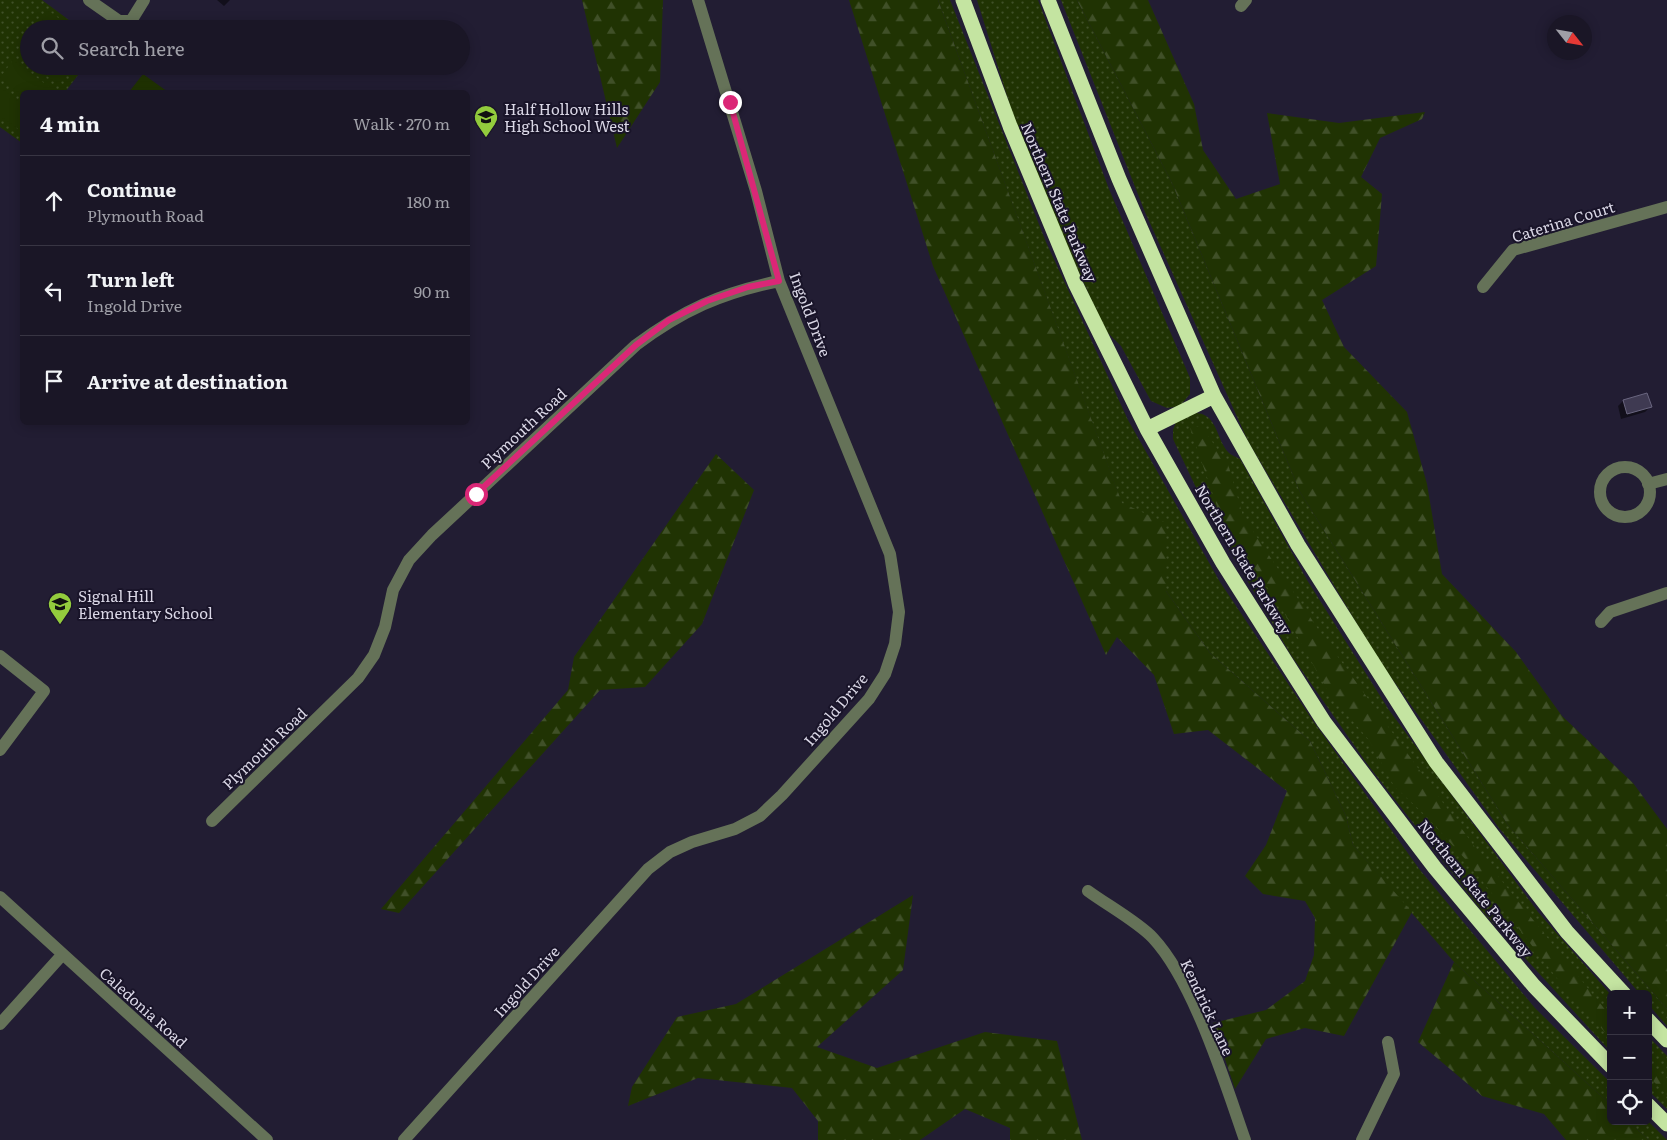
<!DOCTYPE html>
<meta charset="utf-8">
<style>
body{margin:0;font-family:Literata,serif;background:#231f2e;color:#f1f3f6}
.controls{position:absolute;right:15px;bottom:15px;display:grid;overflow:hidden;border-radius:8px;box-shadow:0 2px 12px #0003}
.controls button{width:45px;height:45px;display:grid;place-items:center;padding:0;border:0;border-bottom:1px solid #383543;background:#1a1626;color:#f1f3f6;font:25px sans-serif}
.compass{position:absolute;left:1547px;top:15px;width:45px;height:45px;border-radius:50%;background:#1a1626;box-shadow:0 2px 12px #0003;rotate:121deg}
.stop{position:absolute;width:15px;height:15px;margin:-11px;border:4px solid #db2777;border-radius:50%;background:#fff}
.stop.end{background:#db2777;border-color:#fff;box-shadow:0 1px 5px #0008}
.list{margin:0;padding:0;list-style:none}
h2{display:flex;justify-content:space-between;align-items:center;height:65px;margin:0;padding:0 20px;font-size:21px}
h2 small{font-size:16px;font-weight:400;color:#9f9fa7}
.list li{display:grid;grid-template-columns:32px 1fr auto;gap:15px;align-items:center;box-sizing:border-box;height:90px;padding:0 20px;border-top:1px solid #383543}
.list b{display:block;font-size:19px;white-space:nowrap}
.list p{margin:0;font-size:16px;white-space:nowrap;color:#9f9fa7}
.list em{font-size:16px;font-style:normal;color:#9f9fa7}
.icon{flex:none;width:28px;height:28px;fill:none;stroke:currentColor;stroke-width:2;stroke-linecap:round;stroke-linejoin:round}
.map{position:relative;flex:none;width:1667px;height:1140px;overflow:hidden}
.search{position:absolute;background:#1a1626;box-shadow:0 2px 12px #0003;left:20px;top:20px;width:450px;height:55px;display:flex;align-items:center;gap:12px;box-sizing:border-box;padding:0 18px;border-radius:28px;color:#9f9fa7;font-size:19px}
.panel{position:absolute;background:#1a1626;box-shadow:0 2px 12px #0003;left:20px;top:90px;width:450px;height:335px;border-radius:8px}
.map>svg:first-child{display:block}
.grass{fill:url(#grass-dots)}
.forest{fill:url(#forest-firs)}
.garden{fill:#203303}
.shadow{fill:#0007}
.building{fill:#3f3a52;stroke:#6a6680}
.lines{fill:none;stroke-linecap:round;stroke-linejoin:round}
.minor{stroke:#657258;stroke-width:12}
.highway{stroke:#c4e4a1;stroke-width:15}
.route{stroke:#db2777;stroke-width:6}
.labels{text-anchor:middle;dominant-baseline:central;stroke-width:4;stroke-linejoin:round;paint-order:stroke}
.poi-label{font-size:15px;fill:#dad7e6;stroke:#191429;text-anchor:start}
.street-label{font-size:15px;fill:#dad7e6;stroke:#191429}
</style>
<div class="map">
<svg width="1667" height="1140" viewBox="0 0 1667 1140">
<defs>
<pattern id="grass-dots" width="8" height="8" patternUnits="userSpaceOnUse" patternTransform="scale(1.25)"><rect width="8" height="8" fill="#203303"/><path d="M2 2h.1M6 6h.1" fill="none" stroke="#405028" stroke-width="1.8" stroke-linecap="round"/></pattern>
<pattern id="forest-firs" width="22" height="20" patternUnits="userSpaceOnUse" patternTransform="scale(1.25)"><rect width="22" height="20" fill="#203303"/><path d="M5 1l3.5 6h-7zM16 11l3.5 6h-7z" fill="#405028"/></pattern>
</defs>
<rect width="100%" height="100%" fill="#221d33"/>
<!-- grass -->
<path class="grass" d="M0,0H42L81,29H29V66H85L65,92H22V143L0,127Z
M938,0H950L1046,242L1128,420L1220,582L1313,721L1420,870L1535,1008L1611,1083V1105L1454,962L1353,845L1346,816L1310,741L1210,653L1166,591V524L1122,504Z
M977,0H1038L1109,189L1190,378V394L1180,406L1167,408L1151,401L1121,346L1105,330L1024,150Z
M1061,0H1077L1172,183L1300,492L1508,825L1667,1009V1026L1648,1004V994H1640L1499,828L1378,659L1248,441L1145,212Z
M1196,413C1218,414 1216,440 1229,453C1231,455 1236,457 1240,459L1307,580L1389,710L1538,912L1611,995V1052L1482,911L1368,765L1291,655L1209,515L1173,439V430L1176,422Z
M1648,1036L1667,1056V1109L1648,1090Z
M1628,1121H1648L1667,1140H1649Z"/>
<!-- forest -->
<path class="forest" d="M582,0H663L660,82L617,148Z
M849,0H938L1122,503L1166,523V591L1210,653L1310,741L1346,816L1353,845L1412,912L1344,1036L1305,1028L1266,1039L1235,1089L1213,1023L1266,1010L1305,981L1314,955L1315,918L1305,901L1263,894L1245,876L1266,845L1287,791L1208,730L1174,734L1154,675L1117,637L1106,655L933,266Z
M1077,0H1148L1194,104L1203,150L1236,199L1280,184L1267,113L1339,123L1425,112L1422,119L1380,138L1361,177L1382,194L1376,266L1322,300L1344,347L1407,412L1427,484L1442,574L1516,652L1562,716L1633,783L1667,829V1009L1508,825L1300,492L1172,183Z
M1201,426L1228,464L1243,516L1320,632L1477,850L1611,1017V1039L1559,981L1467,861L1425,815L1394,786L1369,740L1330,695L1286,616L1220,515L1190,428Z
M716,454L754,490L702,624L645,687L600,690L399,913L381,909L568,690L574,657Z
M913,895L903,970L817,1047L877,1068L985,1032L1057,1041L1082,1140H1010V1128L965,1109L920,1140H818V1121L792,1088L698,1078L628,1106L632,1087L677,1017L736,1004Z
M1454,962L1611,1105V1121H1628L1649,1140H1566L1544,1114L1482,1096L1418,1042Z
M1648,1061L1667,1079V1095L1648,1076Z"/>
<!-- garden -->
<path class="garden" d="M49,11L73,29H35Z
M13,60L52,89L50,92H22V95L0,78Z
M34,66H69L56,83Z
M143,74L168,92H129Z
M0,87L22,104L21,131L0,116Z"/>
<!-- shadow -->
<path class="shadow" d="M217,0H230L224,6Z
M1623,401L1650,407L1645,412L1621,419L1618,406Z"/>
<!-- building -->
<path class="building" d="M1647,393L1652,407L1627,414L1623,400Z"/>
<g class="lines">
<!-- minor -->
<path class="minor" d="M89,0L119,21H131L144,0
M1241,6L1246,0
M1483,287L1513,250L1667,207
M1600 492a25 25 0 1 1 50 0a25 25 0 1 1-50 0Z
M1648,484L1667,479
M1601,622L1610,612L1667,593
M0,656L44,691L0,750
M212,821L358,678L374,655L385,627L393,590L409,560L432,535L636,345C683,310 721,293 779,281
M1088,891C1107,905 1138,922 1153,938C1194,982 1225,1083 1245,1140
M0,897L267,1140
M0,1024L62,955
M404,1140L648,869L670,852L692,842L735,829L760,816L782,795L869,699L885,674L895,644L899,612L890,554L779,281L756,191L698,0
M1362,1140L1394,1074L1388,1042"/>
<!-- highway -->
<path class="highway" d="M963,0L1010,126L1076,285L1147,429L1223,563L1324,722L1435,868L1534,986L1611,1066
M1048,0L1119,179L1214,396L1298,545L1436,762L1567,932L1624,994
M1147,429L1214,396
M1648,1020L1667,1040
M1648,1105L1667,1124"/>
</g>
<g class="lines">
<!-- route -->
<path class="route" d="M476,494L636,345L669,320L707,301L748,287L779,281L730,102"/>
</g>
<!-- icons -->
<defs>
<g id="school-pin" transform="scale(1.25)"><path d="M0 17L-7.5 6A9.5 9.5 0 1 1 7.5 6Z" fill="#93cc3d" stroke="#191429"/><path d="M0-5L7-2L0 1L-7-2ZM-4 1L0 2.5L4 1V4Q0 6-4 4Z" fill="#111"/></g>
</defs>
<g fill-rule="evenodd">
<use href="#school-pin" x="486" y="117"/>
<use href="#school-pin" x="60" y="604"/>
</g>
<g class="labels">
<!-- poi labels -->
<g class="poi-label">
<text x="504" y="108">Half Hollow Hills<tspan x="504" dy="17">High School West</tspan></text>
<text x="78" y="595">Signal Hill<tspan x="78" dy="17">Elementary School</tspan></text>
</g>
<!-- street labels -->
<g class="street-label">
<text transform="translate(1060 202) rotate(67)">Northern State Parkway</text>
<text transform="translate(1563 221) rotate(-17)">Caterina Court</text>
<text transform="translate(811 314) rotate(69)">Ingold Drive</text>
<text transform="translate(523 428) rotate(-43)">Plymouth Road</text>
<text transform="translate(1244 559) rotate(59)">Northern State Parkway</text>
<text transform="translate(835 709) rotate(-50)">Ingold Drive</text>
<text transform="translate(264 748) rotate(-44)">Plymouth Road</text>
<text transform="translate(1476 888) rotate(51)">Northern State Parkway</text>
<text transform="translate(526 981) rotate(-48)">Ingold Drive</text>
<text transform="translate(144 1007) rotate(42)">Caledonia Road</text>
<text transform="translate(1208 1007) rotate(65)">Kendrick Lane</text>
</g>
</g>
</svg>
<div class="controls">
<button>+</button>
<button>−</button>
<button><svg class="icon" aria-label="locate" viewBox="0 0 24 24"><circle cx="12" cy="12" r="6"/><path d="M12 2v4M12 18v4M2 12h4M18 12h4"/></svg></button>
</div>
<svg class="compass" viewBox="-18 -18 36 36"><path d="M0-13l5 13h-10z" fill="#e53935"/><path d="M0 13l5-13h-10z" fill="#9f9fa7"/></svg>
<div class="stop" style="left:476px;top:494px"></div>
<div class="stop end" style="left:730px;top:102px"></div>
<div class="search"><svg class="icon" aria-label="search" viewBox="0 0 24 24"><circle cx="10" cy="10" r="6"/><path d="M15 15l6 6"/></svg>Search here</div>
<section class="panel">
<h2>4 min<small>Walk · 270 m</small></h2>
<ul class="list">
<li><svg class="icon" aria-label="ahead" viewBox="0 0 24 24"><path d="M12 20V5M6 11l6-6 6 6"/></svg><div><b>Continue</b><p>Plymouth Road</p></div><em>180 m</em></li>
<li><svg class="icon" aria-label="left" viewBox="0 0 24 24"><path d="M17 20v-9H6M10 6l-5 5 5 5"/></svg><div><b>Turn left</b><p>Ingold Drive</p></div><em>90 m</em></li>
<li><svg class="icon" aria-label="arrive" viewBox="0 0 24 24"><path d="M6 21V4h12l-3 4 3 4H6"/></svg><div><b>Arrive at destination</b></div></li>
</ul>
</section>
</div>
